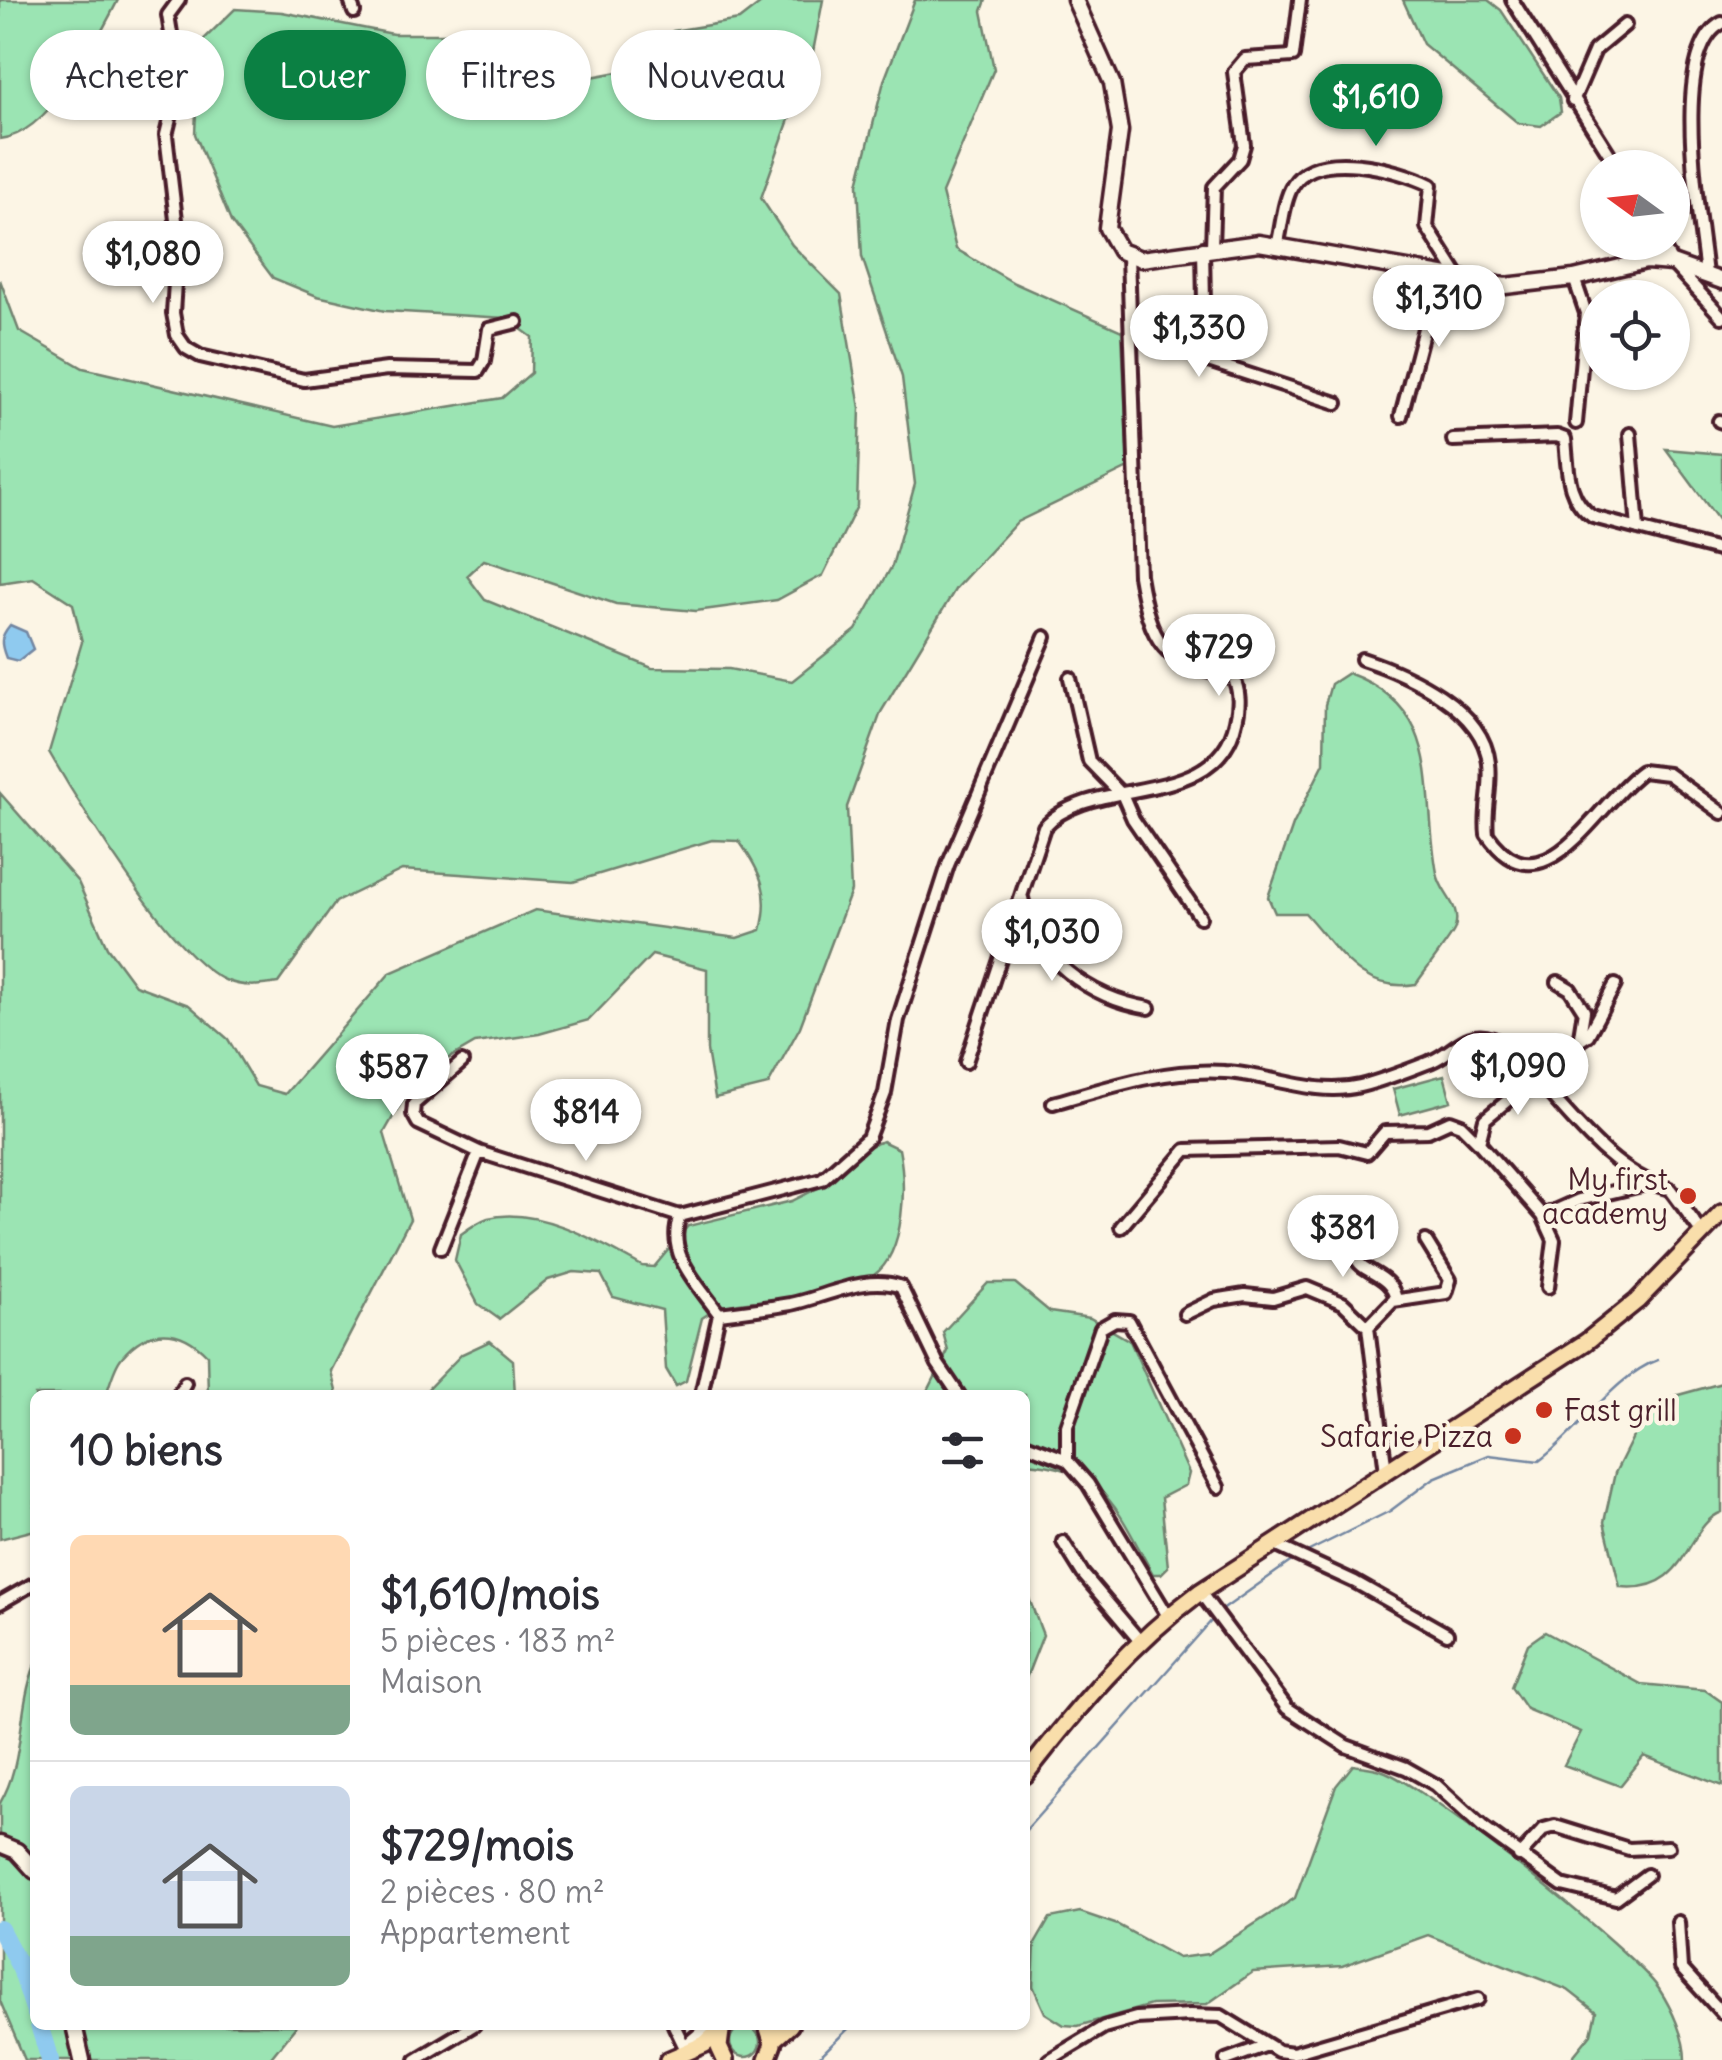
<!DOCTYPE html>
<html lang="fr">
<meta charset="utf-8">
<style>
:root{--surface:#fff;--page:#f2f2f3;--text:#2b2b33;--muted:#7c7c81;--line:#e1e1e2;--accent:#0b8043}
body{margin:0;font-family:Delius,sans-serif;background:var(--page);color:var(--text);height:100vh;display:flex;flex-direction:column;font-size:38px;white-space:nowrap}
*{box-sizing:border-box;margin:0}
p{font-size:32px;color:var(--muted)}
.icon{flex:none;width:55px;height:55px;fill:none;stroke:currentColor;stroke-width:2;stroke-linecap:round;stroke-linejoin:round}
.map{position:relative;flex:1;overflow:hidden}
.sheet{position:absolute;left:30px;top:1390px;width:1000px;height:640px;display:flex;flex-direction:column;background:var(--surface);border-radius:15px;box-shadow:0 2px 8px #0004}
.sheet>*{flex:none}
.top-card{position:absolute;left:30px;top:30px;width:1000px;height:90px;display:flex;gap:20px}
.needle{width:65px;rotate:285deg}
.tools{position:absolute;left:1580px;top:150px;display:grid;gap:20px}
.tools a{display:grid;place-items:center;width:110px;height:110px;border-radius:50%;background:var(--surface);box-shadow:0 2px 8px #0004;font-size:50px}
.price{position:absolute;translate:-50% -85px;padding:0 22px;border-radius:35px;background:#fff;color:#222;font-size:32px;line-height:65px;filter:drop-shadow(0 2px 5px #0008)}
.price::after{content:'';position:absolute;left:50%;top:60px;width:30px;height:22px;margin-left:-15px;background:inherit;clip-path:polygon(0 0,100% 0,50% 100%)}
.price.selected{background:var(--accent);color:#fff}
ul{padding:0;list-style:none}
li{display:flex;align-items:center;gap:30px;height:250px;padding:0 40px}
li+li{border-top:2px solid var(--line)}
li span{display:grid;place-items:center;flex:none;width:280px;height:200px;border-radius:15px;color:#555}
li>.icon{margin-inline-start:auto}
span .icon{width:120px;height:120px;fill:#fffc;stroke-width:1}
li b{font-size:42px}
h2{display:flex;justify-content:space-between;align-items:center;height:120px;padding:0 40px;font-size:42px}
.pill{padding:0 35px;border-radius:45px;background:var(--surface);box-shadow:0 2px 8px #0004;font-size:35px;line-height:90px}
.pill.selected{background:var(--accent);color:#fff}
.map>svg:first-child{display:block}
</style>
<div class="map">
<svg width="1722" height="2060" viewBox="0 0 1722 2060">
<rect width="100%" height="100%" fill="#fcf5e5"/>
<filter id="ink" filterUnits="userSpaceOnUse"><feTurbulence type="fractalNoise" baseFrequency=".01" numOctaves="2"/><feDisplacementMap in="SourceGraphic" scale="20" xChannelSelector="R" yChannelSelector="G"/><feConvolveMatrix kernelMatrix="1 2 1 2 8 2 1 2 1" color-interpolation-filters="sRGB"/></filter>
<g filter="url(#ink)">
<path fill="#9be4b3" stroke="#72826f" stroke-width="2.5" d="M 0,0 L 118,0 C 97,41 50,134 0,139 Z
M 765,0 L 823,0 L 813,52 L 761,198 L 792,245 L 841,294 L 860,408 L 857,506 L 823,575 L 777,600 L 696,611 L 616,604 L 484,560 L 467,576 L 485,600 L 652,668 L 729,669 L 792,681 L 856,630 L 892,566 L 915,484 L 902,377 L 862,257 L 858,184 L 884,81 L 915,0 L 986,0 L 982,11 L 994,69 L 942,193 L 956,249 L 1014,283 L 1122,331 L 1128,468 L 1017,522 L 956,588 L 881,712 L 847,807 L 851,891 L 800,1027 L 768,1085 L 715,1098 L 707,1050 L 707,969 L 652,955 L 589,1020 L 539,1034 L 475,1043 L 415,1078 L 384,1133 L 410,1219 L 331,1371 L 337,1395 L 208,1395 L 207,1355 C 180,1327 149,1325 122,1357 C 114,1366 110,1384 106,1395 L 35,1395 L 35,1530 L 0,1539 L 0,793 L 78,882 L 107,947 L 135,985 L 189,1005 L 228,1039 L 256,1086 L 285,1094 L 390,973 L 535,910 L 737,938 L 761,930 C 771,893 761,872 739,841 L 712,840 L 573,882 L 402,870 L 336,902 L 278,983 C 258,986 244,988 225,980 C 172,957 79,804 49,752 L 82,642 L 73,604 L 33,578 L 0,583 L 0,280 L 19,331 L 83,368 L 332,426 L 502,398 L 531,373 L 532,337 L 506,318 L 385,311 L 317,296 L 273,278 L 231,222 L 195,134 L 199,44 L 235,9 L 282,12 L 393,34 L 493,34 L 544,50 L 564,82 L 618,72 L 673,31 L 739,20 Z
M 1403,0 L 1488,0 L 1501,10 L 1559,98 L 1561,112 L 1541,126 L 1518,123 L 1423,44 Z
M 1666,449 L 1722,454 L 1722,525 Z
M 1348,673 C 1446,709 1421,788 1437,873 C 1440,894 1462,904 1455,928 C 1453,936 1423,973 1416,984 C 1360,993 1340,951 1305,913 L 1275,913 L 1268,897 L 1293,825 L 1324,763 L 1325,705 L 1331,684 Z
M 1444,1075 L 1451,1101 L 1400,1115 L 1393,1089 Z
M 882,1141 L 899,1149 C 906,1183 906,1252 874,1275 C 862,1284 808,1295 791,1298 C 758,1303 729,1298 702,1318 L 686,1381 L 676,1386 L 666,1369 L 662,1310 L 613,1297 L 601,1274 L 574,1272 L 548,1280 L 499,1319 L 478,1304 L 455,1260 L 461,1234 C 468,1229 479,1221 488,1218 C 537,1205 601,1243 642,1266 L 654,1267 L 688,1226 L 792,1201 L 832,1181 L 868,1147 Z
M 988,1283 L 1015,1283 L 1050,1312 L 1090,1318 L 1130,1341 L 1189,1473 L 1186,1485 L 1161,1498 L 1168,1567 L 1161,1574 L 1153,1574 C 1117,1511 1106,1467 1025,1463 L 1025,1395 L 926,1395 L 948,1351 L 943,1332 Z
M 490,1341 L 513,1360 L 515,1395 L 422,1395 L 462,1354 Z
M 1722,1383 L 1722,1512 C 1684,1526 1691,1594 1620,1587 L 1604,1522 L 1615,1473 L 1638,1427 L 1671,1397 Z
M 1025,1588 L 1043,1635 L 1025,1681 Z
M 1545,1632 L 1641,1684 L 1705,1690 L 1722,1702 L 1722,1786 L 1644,1756 L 1620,1786 L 1564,1765 L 1581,1732 L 1526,1709 L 1511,1687 L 1528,1644 Z
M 35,1665 L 35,2025 L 297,2025 L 269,2060 L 25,2060 L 0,2001 L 0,1803 C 25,1761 17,1711 35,1665 Z
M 1353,1765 C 1363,1767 1374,1767 1383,1771 C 1424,1785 1636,1953 1659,1989 C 1672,2009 1685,2037 1685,2060 L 1570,2060 L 1591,2034 L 1596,2012 L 1568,1990 L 1428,1935 L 1342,1966 L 1253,1972 L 1207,2004 L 1151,2005 L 1078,2026 L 1064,2025 L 1045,2013 L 1033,1986 L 1035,1944 L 1050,1918 L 1080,1912 L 1118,1925 L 1178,1958 L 1208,1954 L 1295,1898 L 1336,1786 Z
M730 2042a15 15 0 1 1 30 0a15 15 0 1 1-30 0Z"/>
<path fill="#8fcaef" stroke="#7386a1" stroke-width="2.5" d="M 10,625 L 26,632 L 33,649 L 18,661 L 6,658 C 0,643 0,637 10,625 Z"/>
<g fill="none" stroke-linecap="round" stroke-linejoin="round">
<path stroke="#7386a1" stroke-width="2.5" d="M 1305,1553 L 1390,1511 L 1434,1478 L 1489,1455 L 1539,1461 C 1579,1432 1615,1375 1658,1360
M 1218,1613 L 1293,1560
M 1025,1831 L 1213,1619
M 816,2060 L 852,2025"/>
<path stroke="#8fcaef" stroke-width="18" d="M 0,1929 L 21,1969 L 35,2012
M 39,2025 L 50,2060"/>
<defs>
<path id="street" d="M 179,0 L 168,15 L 179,82 L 166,135 L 178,237 L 173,313 L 177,335 L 186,348 L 200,356 L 304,380 L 387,369 L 478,371 L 484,361 L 489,329 L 517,322
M 350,0 L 354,12
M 1512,0 L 1618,168
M 1573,101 L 1595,50 L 1625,25
M 1661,242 L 1672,263 L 1722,317
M 1277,246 C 1282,228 1283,201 1293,185 C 1316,147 1398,169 1431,185 L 1427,227 L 1460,279
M 1212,247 L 1214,187 L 1240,159 L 1244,145 L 1234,72 L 1245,59 L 1293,56 L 1300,0
M 1203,248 L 1205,360 L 1337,403
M 1706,275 C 1701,222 1668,51 1722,23
M 1574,278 L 1586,313 L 1576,423
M 1401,416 L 1438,275
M 1719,421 L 1722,422
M 1630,434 L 1638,529
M 1453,440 L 1557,436 L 1565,439 C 1568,469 1566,499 1593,517 L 1722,551
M 1362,659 C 1408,674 1483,708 1489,763 C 1492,787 1484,810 1487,834 C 1543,916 1596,803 1642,771 L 1668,774 L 1722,813
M 1070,678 L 1089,761 L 1123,796 L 1133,819 L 1200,917
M 1022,898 C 1034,959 1090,998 1149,1008
M 1579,1041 L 1588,1035 L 1615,985
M 462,1062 L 414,1104 L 413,1114 L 418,1123 L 479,1152 L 680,1216
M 966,1062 L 1044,827 C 1091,773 1217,811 1236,721 C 1240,705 1240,692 1233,676 C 1163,667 1150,641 1139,575 L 1128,256
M 1053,1103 C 1110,1087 1165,1068 1225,1072 C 1270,1074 1314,1097 1360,1086 C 1384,1080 1409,1070 1432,1061 C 1454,1052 1466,1029 1493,1039 C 1512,1046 1524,1065 1537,1079 C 1573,1119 1617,1177 1670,1189 L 1703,1234
M 1368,1215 L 1375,1217 L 1375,1224 C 1325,1278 1390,1261 1396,1300
M 1543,1216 L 1579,1200 L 1646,1184
M 1121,1227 L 1186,1150 L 1339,1146 L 1367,1153 L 1385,1132 L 1428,1131 L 1450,1121 L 1461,1125 L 1479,1143
M 441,1248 L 479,1152
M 1548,1287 L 1554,1240 L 1543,1216 L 1479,1143 L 1485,1119 L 1579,1042 L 1584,1011 L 1570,989 L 1558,982
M 719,1314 C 743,1311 767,1308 791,1304 C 825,1297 866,1274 901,1287 L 938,1364 L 959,1395
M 1185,1314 L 1214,1300 L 1245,1295 L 1273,1298 L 1307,1288 L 1343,1303 L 1368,1327
M 178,1395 L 185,1383
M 701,1395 L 719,1314 C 698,1284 665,1254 680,1216 L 822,1179 L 868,1138 L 885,1093 L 898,1020 L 948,865 L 1045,637
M 1025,1444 L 1067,1460
M 1386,1472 L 1368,1327 L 1393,1301 L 1446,1293 L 1450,1280 L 1426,1241
M 1063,1542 L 1083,1574 L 1139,1640
M 1275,1545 L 1355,1582 L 1447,1634
M 1200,1592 L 1287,1708 L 1346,1746 L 1406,1768 L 1436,1785 L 1482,1827 L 1562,1885 L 1616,1898 L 1647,1875
M 0,1603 L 35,1583
M 1168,1616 L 1088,1484 L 1067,1460 L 1067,1426 L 1101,1328 L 1115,1320 L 1129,1321 L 1218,1487
M 1519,1856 L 1544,1829 L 1555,1826 L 1629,1849 L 1668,1847
M 1678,1922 L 1681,1968 L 1722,2013
M 674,2025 L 687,2052
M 687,2044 L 709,2025
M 416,2060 L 474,2025
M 1049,2060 L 1104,2027 L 1136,2018 L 1190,2015 L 1221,2016 L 1278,2051 L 1293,2053 L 1478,1999
M 1226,2060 L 1267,2045"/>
<path id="secondary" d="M 1075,0 L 1112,83 L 1120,131 L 1107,228 L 1120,251 L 1141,259 L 1259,243 L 1505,286 L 1574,278 L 1646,261 L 1672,263 L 1722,281
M 0,1844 L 17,1851 L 35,1871
M 74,2025 L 82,2060"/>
<path id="primary" d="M 1025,1775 C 1078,1707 1130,1644 1200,1592 L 1586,1342 L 1637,1301 L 1722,1213
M 721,2031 L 719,2047 L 725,2060
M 773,2040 L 790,2025
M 668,2060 L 705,2044 L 725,2025
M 767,2060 L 773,2044 L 767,2025"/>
</defs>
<use href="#street" stroke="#4a1f2b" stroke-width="18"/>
<use href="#secondary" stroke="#4a1f2b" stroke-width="21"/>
<use href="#primary" stroke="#4a1f2b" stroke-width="22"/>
<use href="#street" stroke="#fcf5e5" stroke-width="10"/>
<use href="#secondary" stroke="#fcf5e5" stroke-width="14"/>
<use href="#primary" stroke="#f9deab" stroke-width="15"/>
</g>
</g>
<g fill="#c8321e" stroke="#fcf5e5" stroke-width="4">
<circle cx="1688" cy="1196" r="10"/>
<circle cx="1544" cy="1410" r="10"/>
<circle cx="1513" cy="1436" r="10"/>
</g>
<g text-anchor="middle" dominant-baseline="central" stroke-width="9" stroke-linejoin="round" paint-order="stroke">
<g font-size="30" fill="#4a1f2b" stroke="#fcf5e5" text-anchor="end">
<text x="1668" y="1179">My first<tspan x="1668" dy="34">academy</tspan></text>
<text x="1564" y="1410" text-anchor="start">Fast grill</text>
<text x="1493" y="1436">Safarie Pizza</text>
</g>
</g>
</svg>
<div class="tools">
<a><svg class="needle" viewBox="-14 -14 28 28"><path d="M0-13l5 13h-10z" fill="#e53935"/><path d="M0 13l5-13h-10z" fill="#7c7c81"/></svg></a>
<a><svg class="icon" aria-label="locate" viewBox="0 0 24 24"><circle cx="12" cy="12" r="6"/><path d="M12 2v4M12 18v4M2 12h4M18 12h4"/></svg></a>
</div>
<b class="price selected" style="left:1376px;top:149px">$1,610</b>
<b class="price" style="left:153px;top:306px">$1,080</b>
<b class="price" style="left:1439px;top:350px">$1,310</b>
<b class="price" style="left:1199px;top:380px">$1,330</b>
<b class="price" style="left:1219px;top:699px">$729</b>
<b class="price" style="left:1052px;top:984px">$1,030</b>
<b class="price" style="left:1518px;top:1118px">$1,090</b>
<b class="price" style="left:393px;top:1119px">$587</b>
<b class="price" style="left:586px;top:1164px">$814</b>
<b class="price" style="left:1343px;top:1280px">$381</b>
<div class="top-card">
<a class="pill">Acheter</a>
<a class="pill selected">Louer</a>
<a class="pill">Filtres</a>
<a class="pill">Nouveau</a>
</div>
<section class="sheet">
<h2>10 biens<svg class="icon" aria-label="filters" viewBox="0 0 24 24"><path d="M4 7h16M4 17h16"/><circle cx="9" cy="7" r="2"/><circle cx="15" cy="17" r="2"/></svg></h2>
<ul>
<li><span style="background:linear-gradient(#ffd9b3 75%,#7fa58c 0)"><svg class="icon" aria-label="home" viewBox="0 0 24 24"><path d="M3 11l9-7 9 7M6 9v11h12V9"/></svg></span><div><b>$1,610/mois</b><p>5 pièces · 183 m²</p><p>Maison</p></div></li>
<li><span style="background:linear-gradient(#c9d6e8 75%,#7fa58c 0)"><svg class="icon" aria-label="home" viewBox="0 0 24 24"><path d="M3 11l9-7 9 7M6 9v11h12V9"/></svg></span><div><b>$729/mois</b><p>2 pièces · 80 m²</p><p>Appartement</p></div></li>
</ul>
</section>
</div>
